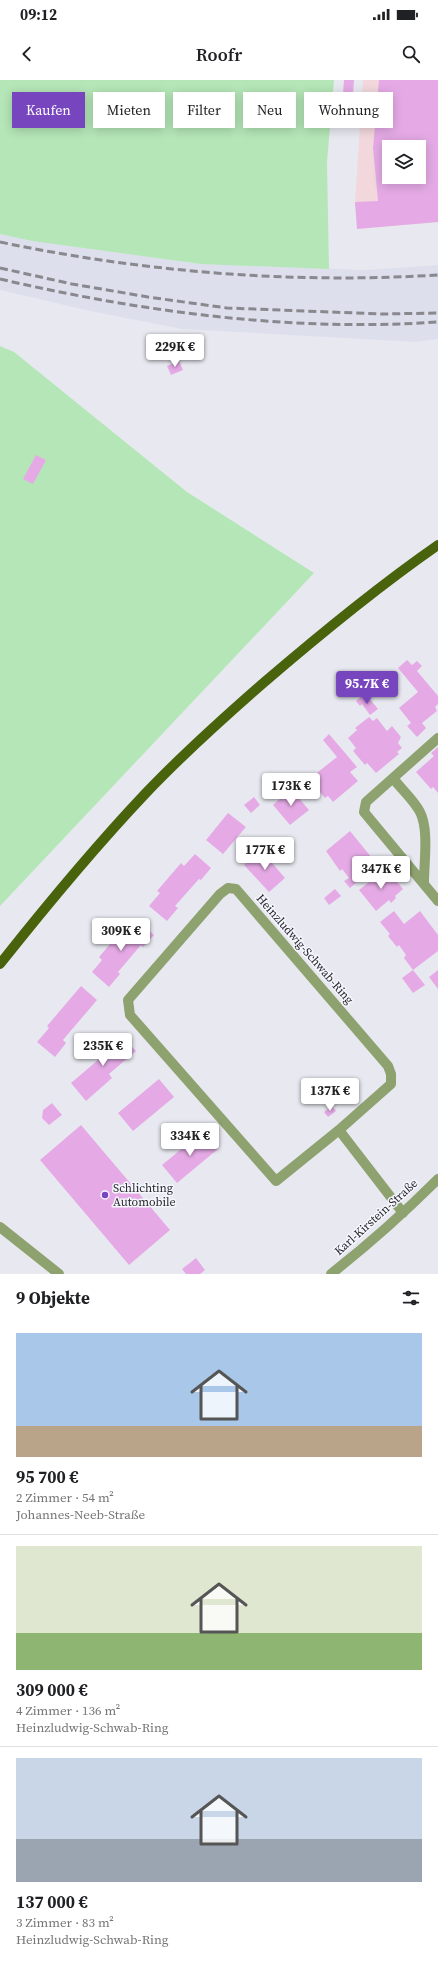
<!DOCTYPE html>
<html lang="de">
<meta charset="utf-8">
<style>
:root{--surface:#fff;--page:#f2f2f2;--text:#202124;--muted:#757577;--line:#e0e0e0;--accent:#7746be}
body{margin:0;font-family:"Source Serif 4",serif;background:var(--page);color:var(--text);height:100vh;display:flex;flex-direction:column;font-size:15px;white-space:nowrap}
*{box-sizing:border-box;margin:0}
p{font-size:13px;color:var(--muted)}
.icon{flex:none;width:22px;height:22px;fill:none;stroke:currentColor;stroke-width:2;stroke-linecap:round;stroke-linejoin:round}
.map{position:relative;height:1194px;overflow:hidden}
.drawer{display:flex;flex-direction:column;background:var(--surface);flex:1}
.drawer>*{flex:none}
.top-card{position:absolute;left:12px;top:12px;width:414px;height:36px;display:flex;gap:8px}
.buttons{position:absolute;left:382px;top:60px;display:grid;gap:8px}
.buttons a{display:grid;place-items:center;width:44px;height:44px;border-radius:0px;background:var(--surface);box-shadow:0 2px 10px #0003;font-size:20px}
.price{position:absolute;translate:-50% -34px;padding:0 9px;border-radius:4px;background:#fff;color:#222;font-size:13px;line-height:26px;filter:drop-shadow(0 1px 2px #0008)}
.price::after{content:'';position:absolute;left:50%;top:24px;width:12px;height:9px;margin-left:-6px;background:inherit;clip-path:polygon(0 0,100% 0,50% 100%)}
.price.active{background:var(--accent);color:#fff}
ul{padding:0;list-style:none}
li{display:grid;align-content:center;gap:8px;height:212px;padding:0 16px}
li+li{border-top:1px solid var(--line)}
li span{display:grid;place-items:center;height:124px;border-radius:0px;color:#555}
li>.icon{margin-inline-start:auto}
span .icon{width:72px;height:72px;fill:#fffc;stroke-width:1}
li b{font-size:17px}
h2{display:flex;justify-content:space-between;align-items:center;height:48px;padding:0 16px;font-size:17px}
.chip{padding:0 14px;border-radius:0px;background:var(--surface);box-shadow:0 2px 10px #0003;font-size:14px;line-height:36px}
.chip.active{background:var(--accent);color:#fff}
.status{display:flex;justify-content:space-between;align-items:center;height:28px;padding:0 20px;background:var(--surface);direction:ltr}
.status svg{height:11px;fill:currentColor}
header{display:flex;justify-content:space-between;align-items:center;height:52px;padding:0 16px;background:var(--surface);font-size:18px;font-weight:600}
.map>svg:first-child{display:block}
</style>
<div class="status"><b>09:12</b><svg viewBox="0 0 49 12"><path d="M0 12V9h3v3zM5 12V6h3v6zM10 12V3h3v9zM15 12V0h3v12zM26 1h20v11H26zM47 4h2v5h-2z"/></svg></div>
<header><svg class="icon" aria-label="back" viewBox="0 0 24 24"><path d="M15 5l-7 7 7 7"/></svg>Roofr<svg class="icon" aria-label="search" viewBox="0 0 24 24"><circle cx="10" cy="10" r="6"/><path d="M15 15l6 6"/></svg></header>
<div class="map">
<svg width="438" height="1194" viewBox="0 0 438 1194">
<rect width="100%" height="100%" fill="#e8e9f0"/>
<path fill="#dddfed" d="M 0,154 L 32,161 L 201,184 L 366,190 L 438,185 L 438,259 L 416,262 L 182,249 L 90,231 L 0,210 Z"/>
<path fill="#f2d8dc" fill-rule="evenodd" d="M 363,0 L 438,0 L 438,142 L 357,149 L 355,122 ZM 389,67 L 419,67 L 419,97 L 389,97 Z"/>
<path fill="#b4e6b7" d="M 0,0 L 334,0 L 327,82 L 329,189 L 201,184 L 32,161 L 0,154 Z
M 0,266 L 14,272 L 187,412 L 314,493 L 0,826 Z"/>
<path fill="#e5aae6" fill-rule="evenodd" d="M 344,0 L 354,0 L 353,14 L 343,14 Z
M 379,0 L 438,0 L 438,142 L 357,149 L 355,122 L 378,121 L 373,68 ZM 389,67 L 419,67 L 419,97 L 389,97 Z
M 179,281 L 183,290 L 171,295 L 167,286 Z
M 36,375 L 46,380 L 33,404 L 23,399 Z
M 407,580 L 412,585 L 417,581 L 422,586 L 417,591 L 438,616 L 438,624 L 435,627 L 437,631 L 422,643 L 426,648 L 417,657 L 407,646 L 411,643 L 399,628 L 418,612 L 398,588 Z
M 363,615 L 367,619 L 369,618 L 378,629 L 370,635 L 362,624 L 360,626 L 356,621 Z
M 369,637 L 373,641 L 377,638 L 387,651 L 392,646 L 401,657 L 398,663 L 402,668 L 397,672 L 399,674 L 376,693 L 367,683 L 365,685 L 353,671 L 356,668 L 348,658 L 357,650 L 355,648 Z
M 329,654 L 357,687 L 350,692 L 358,701 L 333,722 L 328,716 L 325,718 L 309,699 L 337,677 L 323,660 Z
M 438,667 L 438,713 L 433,707 L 431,709 L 416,692 L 434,676 L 431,673 Z
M 291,709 L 309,730 L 290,745 L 273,725 Z
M 254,717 L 260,725 L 251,733 L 244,725 Z
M 228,733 L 246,747 L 223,774 L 206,760 Z
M 350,751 L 372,778 L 357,790 L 363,797 L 350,808 L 344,801 L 349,798 L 342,789 L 340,791 L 326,771 Z
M 261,770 L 285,798 L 269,812 L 244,785 Z
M 195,774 L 211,788 L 201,800 L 199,799 L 175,826 L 178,828 L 167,841 L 149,826 L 160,813 L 157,811 L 181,783 L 184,786 Z
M 386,789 L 388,792 L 391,790 L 395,795 L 393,797 L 403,809 L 395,816 L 396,818 L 391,823 L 389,820 L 376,831 L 359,810 Z
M 335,809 L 341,816 L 329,825 L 324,818 Z
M 394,831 L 404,844 L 420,831 L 438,855 L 438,871 L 413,890 L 404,878 L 406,875 L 399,865 L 397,867 L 388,856 L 390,854 L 380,842 Z
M 137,840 L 154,855 L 143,867 L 141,865 L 118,892 L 120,894 L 109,907 L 92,892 L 102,880 L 99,877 L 123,849 L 127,853 Z
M 413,890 L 425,905 L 413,913 L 402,898 Z
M 438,890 L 438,909 L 429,897 Z
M 81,906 L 97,920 L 63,960 L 66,963 L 55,977 L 37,962 L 49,948 L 47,946 Z
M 120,954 L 136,971 L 109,994 L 112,998 L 86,1021 L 71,1003 L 98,980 L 95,976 Z
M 159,999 L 174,1017 L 133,1051 L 118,1033 Z
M 52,1023 L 62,1035 L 49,1045 L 42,1038 L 43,1030 Z
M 332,1026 L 336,1031 L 328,1037 L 324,1032 Z
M 81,1045 L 170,1150 L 129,1185 L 40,1080 Z
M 203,1051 L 218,1069 L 177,1103 L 162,1085 Z
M 196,1178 L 205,1190 L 200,1194 L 186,1194 L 182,1189 Z"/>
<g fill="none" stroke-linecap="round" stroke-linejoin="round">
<path stroke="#8ea270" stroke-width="10" d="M 393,698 L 438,658
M 424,802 C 424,783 429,749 420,732 C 414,720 401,709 393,698 L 366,722 L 364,732 L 438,821
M 339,1050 L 391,1004 L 391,994 L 388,986 L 236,809 L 228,808 L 220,814 L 128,920 L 130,935 L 276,1101 L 339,1050 L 403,1133
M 0,1147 L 59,1194
M 331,1194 C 369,1164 404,1133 438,1099"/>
<path stroke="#48630c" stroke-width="10" d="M 0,884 C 46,826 93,769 145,714 C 181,676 221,640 261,605 C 318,556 376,508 438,465"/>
<path stroke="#88888d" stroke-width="3" stroke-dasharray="8 4" stroke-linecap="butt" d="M 0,162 C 144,192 291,204 438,195
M 0,188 L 72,204 L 148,217 L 227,228 L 382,234 L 438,233
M 0,199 C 142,232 292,252 438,242"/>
</g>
<circle fill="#7746be" stroke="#f5f6fe" stroke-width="1.5" cx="105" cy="1115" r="4"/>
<g text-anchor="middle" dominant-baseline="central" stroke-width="3" stroke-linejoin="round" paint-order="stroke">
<g font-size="12" fill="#27272a" stroke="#f5f6fe">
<text transform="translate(305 869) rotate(49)">Heinzludwig-Schwab-Ring</text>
<text transform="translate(376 1137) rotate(-42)">Karl-Kirstein-Straße</text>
</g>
<g font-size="12" fill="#27272a" stroke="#f5f6fe" text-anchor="start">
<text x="113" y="1108">Schlichting<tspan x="113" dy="14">Automobile</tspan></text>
</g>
</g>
</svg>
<div class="buttons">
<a><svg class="icon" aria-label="layers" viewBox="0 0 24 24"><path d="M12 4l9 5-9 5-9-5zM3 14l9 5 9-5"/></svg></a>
</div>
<b class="price" style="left:175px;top:288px">229K €</b>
<b class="price active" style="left:367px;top:625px">95.7K €</b>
<b class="price" style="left:291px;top:727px">173K €</b>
<b class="price" style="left:265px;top:791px">177K €</b>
<b class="price" style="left:381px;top:810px">347K €</b>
<b class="price" style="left:121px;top:872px">309K €</b>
<b class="price" style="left:103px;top:987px">235K €</b>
<b class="price" style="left:330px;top:1032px">137K €</b>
<b class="price" style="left:190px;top:1077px">334K €</b>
<div class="top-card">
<a class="chip active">Kaufen</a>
<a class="chip">Mieten</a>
<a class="chip">Filter</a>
<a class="chip">Neu</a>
<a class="chip">Wohnung</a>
</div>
</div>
<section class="drawer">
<h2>9 Objekte<svg class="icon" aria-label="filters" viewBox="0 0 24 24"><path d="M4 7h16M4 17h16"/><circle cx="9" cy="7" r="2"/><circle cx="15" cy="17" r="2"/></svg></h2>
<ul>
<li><span style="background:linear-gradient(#a9c7e8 75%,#b9a48a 0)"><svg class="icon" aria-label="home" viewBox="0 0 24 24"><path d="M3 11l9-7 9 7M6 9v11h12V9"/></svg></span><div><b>95 700 €</b><p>2 Zimmer · 54 m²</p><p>Johannes-Neeb-Straße</p></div></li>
<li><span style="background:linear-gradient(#dfe7d0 70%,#8fb573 0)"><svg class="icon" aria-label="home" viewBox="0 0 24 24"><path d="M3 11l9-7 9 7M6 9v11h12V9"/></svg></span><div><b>309 000 €</b><p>4 Zimmer · 136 m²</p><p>Heinzludwig-Schwab-Ring</p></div></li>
<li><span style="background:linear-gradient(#c9d6e8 65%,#9aa5b1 0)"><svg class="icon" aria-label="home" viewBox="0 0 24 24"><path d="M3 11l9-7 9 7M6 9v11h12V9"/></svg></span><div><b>137 000 €</b><p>3 Zimmer · 83 m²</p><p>Heinzludwig-Schwab-Ring</p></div></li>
</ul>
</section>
